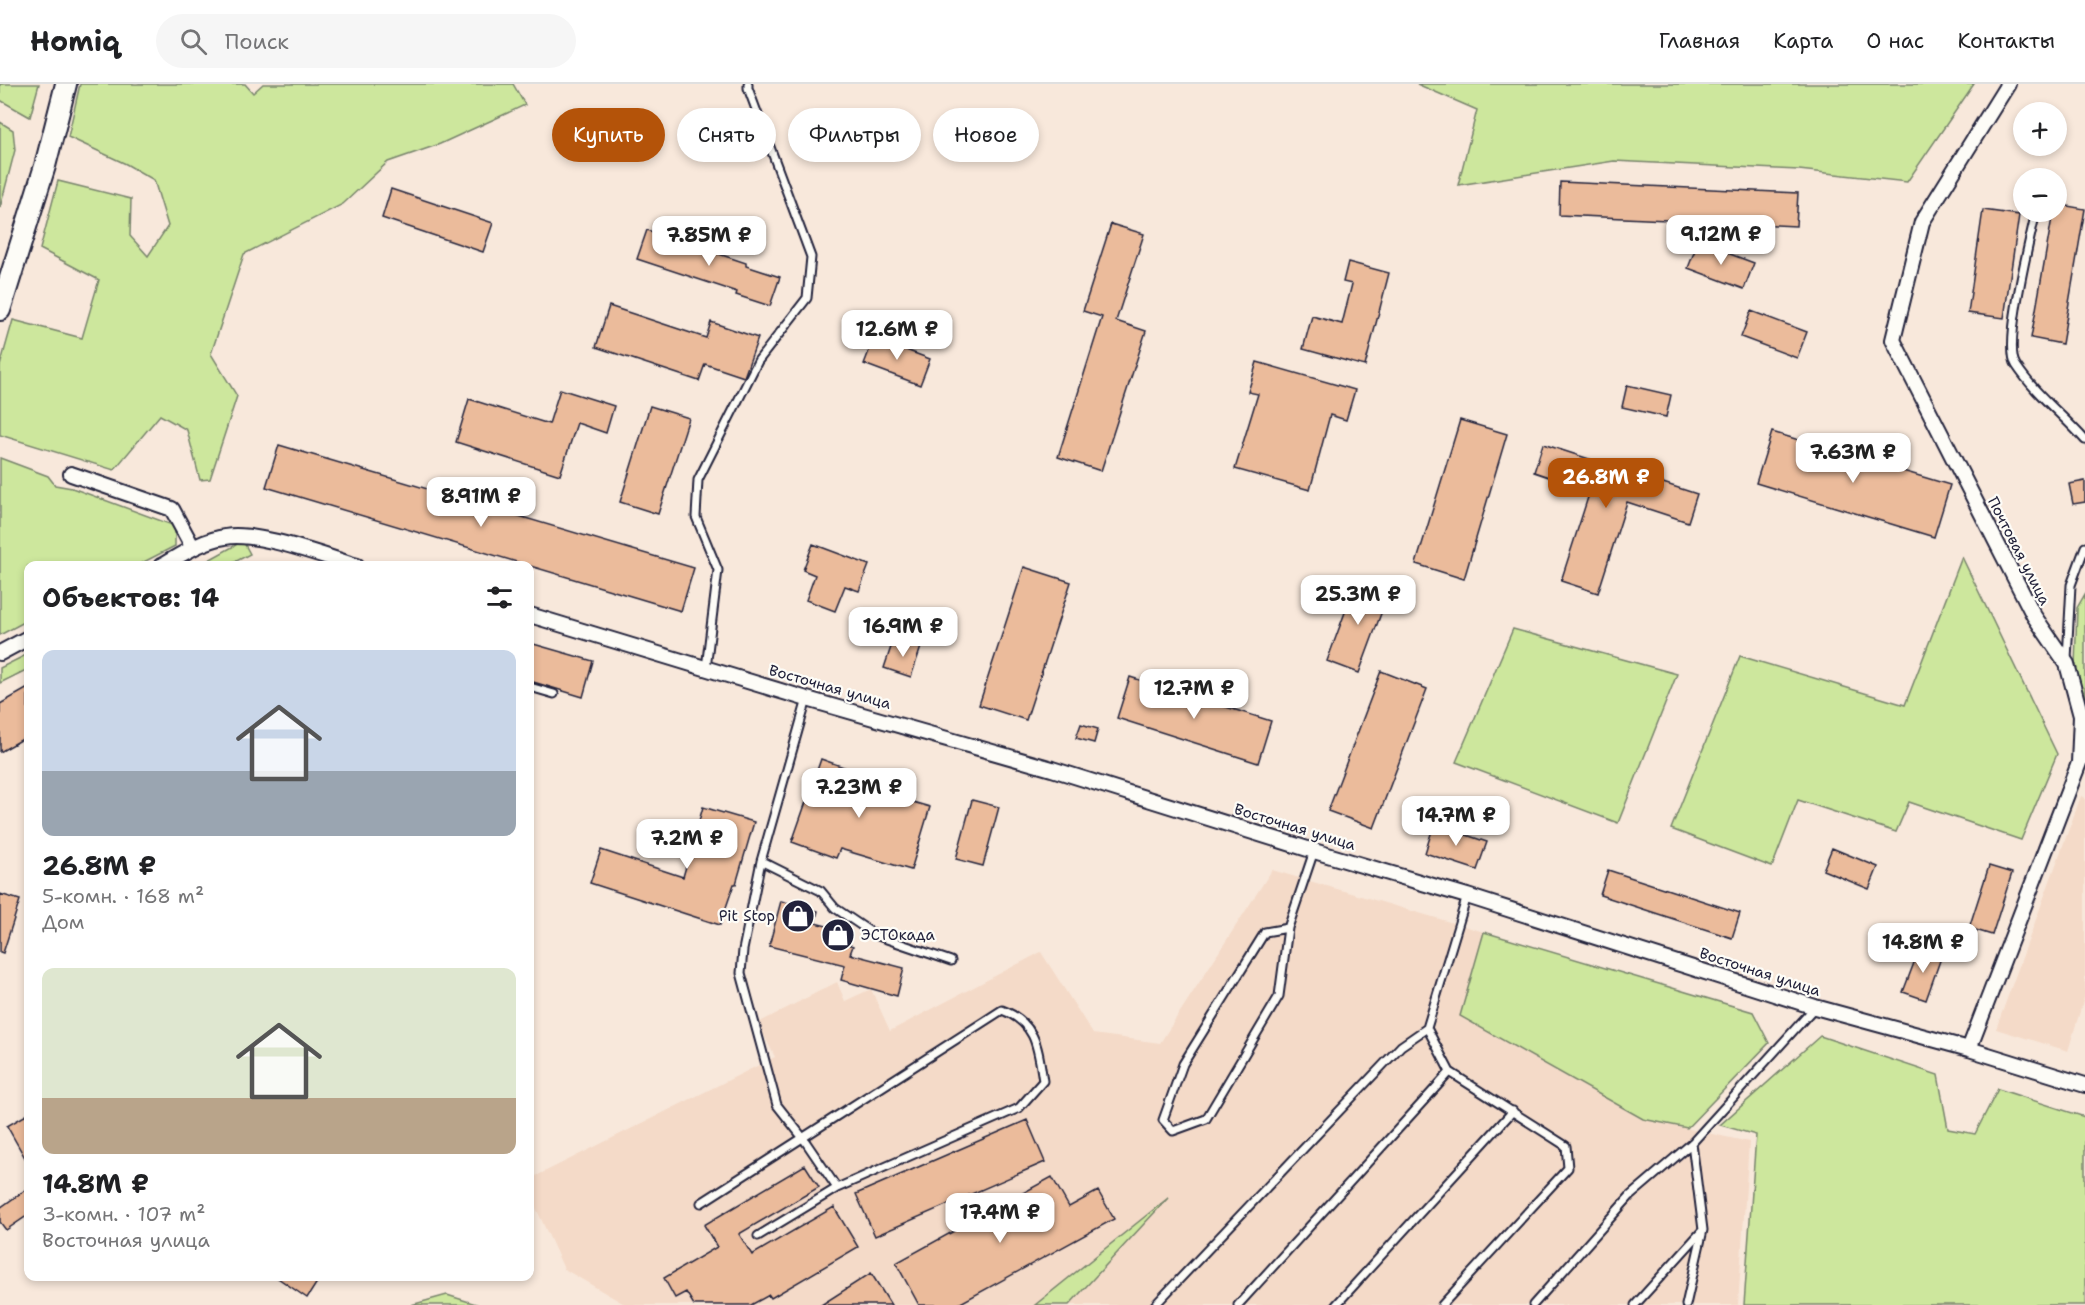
<!DOCTYPE html>
<html lang="ru">
<meta charset="utf-8">
<style>
:root{--surface:#fff;--page:#f6f6f6;--text:#202124;--muted:#757577;--line:#e0e0e0;--accent:#b45309}
body{margin:0;font-family:"Shantell Sans",sans-serif;background:var(--page);color:var(--text);height:100vh;display:flex;flex-direction:column;font-size:22px;white-space:nowrap}
*{box-sizing:border-box;margin:0}
p{font-size:20px;color:var(--muted)}
.icon{flex:none;width:33px;height:33px;fill:none;stroke:currentColor;stroke-width:2;stroke-linecap:round;stroke-linejoin:round}
.map{position:relative;flex:1;overflow:hidden}
.panel{position:absolute;left:24px;top:477px;width:510px;height:720px;display:flex;flex-direction:column;background:var(--surface);border-radius:12px;box-shadow:0 3px 9px #0003}
.panel>*{flex:none}
.guide{position:absolute;left:552px;top:24px;width:570px;height:54px;display:flex;gap:12px}
.fabs{position:absolute;left:2013px;top:18px;display:grid;gap:12px}
.fabs a{display:grid;place-items:center;width:54px;height:54px;border-radius:50%;background:var(--surface);box-shadow:0 3px 9px #0003;font-size:30px}
.price{position:absolute;translate:-50% -51px;padding:0 14px;border-radius:12px;background:#fff;color:#222;font-size:20px;line-height:39px;filter:drop-shadow(0 2px 3px #0008)}
.price::after{content:'';position:absolute;left:50%;top:36px;width:18px;height:14px;margin-left:-9px;background:inherit;clip-path:polygon(0 0,100% 0,50% 100%)}
.price.selected{background:var(--accent);color:#fff}
ul{padding:0;list-style:none}
li{display:grid;align-content:center;gap:12px;height:318px;padding:0 18px}
li span{display:grid;place-items:center;height:186px;border-radius:12px;color:#555}
li>.icon{margin-inline-start:auto}
span .icon{width:108px;height:108px;fill:#fffc;stroke-width:1}
li b{font-size:26px}
h2{display:flex;justify-content:space-between;align-items:center;height:72px;padding:0 18px;font-size:26px}
.pill{padding:0 21px;border-radius:27px;background:var(--surface);box-shadow:0 3px 9px #0003;font-size:21px;line-height:54px}
.pill.selected{background:var(--accent);color:#fff}
header{display:flex;align-items:center;gap:36px;box-sizing:border-box;height:84px;padding:0 30px;background:var(--surface);border-bottom:2px solid var(--line)}
header strong{font-size:28px}
nav{display:flex;gap:33px;margin-inline-start:auto;font-size:21px}
.search{width:420px;height:54px;background:var(--page);display:flex;align-items:center;gap:15px;box-sizing:border-box;padding:0 21px;border-radius:33px;color:var(--muted);font-size:22px}
.map>svg:first-child{display:block}
</style>
<header>
<strong>Homiq</strong>
<div class="search"><svg class="icon" aria-label="search" viewBox="0 0 24 24"><circle cx="10" cy="10" r="6"/><path d="M15 15l6 6"/></svg>Поиск</div>
<nav><a>Главная</a><a>Карта</a><a>О нас</a><a>Контакты</a></nav>
</header>
<div class="map">
<svg width="2085" height="1221" viewBox="0 0 2085 1221">
<rect width="100%" height="100%" fill="#f8e8db"/>
<filter id="ink" filterUnits="userSpaceOnUse"><feTurbulence type="fractalNoise" baseFrequency=".0167" numOctaves="2"/><feDisplacementMap in="SourceGraphic" scale="12" xChannelSelector="R" yChannelSelector="G"/><feConvolveMatrix kernelMatrix="1 2 1 2 8 2 1 2 1" color-interpolation-filters="sRGB"/></filter>
<g filter="url(#ink)">
<path fill="#f4dac8" d="M 2081,712 L 2085,714 L 2085,911 L 2068,967 L 1996,945 Z
M 1272,786 L 1484,848 L 1460,932 L 1643,1035 L 1749,1058 L 1738,1221 L 626,1221 L 564,1185 L 530,1111 L 530,1095 L 775,973 L 758,939 L 837,898 L 845,917 L 871,905 L 890,947 L 1041,868 L 1093,950 L 1160,959 Z"/>
<path fill="#cde79d" stroke="#78846c" stroke-width="1.5" d="M 0,0 L 39,0 L 30,33 L 0,16 Z
M 80,0 L 245,0 L 253,9 L 263,0 L 513,0 L 525,21 L 440,60 L 388,78 L 343,120 L 244,170 L 211,270 L 237,312 L 210,395 L 200,396 L 187,346 L 160,331 L 114,386 L 0,351 L 0,282 L 13,236 L 82,254 L 99,196 L 40,165 L 58,97 L 131,115 L 130,152 L 148,172 L 168,142 L 154,96 L 126,80 L 68,53 Z
M 1417,0 L 1974,0 L 1907,98 L 1799,86 L 1614,77 L 1458,101 L 1477,26 Z
M 0,38 L 13,46 L 15,66 L 0,124 Z
M 0,374 L 48,392 L 55,401 L 72,404 L 175,442 L 175,462 L 138,481 L 28,482 L 28,536 L 0,551 Z
M 243,457 L 250,470 L 229,481 L 198,482 Z
M 1962,473 L 2057,670 L 2021,756 L 1909,718 L 1896,748 L 1798,716 L 1772,783 L 1671,745 L 1740,572 L 1905,621 Z
M 2085,510 L 2085,618 L 2075,582 L 2077,524 Z
M 1513,545 L 1677,590 L 1618,739 L 1456,678 Z
M 28,570 L 28,585 L 0,599 L 0,584 Z
M 1484,848 L 1753,928 L 1769,959 L 1687,1044 L 1643,1035 L 1460,932 Z
M 1820,952 L 1938,991 L 1948,1045 L 1975,1050 L 1998,1005 L 2085,1033 L 2085,1221 L 1744,1221 L 1756,1051 L 1720,1041 Z
M 1168,1114 L 1069,1221 L 1035,1221 Z
M 447,1211 L 479,1221 L 411,1221 Z"/>
<path fill="#ebbb9b" stroke="#22223b" stroke-width="1.5" d="M 1560,98 L 1798,109 L 1796,142 L 1559,131 Z
M 391,105 L 493,139 L 483,168 L 382,134 Z
M 2056,120 L 2085,125 L 2062,260 L 2031,254 L 2053,128 L 2056,128 Z
M 1983,126 L 2019,131 L 2004,234 L 1968,229 Z
M 1111,140 L 1144,150 L 1116,237 L 1146,247 L 1101,387 L 1058,373 L 1102,233 L 1083,227 Z
M 647,146 L 746,179 L 746,182 L 780,193 L 770,222 L 736,211 L 737,208 L 637,175 Z
M 1698,158 L 1754,179 L 1744,205 L 1688,184 Z
M 1348,178 L 1389,189 L 1365,282 L 1303,265 L 1312,232 L 1342,240 L 1352,200 L 1343,198 Z
M 609,222 L 706,254 L 711,238 L 758,254 L 744,293 L 705,280 L 699,297 L 596,263 Z
M 1751,227 L 1807,248 L 1797,274 L 1741,253 Z
M 874,254 L 930,275 L 920,301 L 864,280 Z
M 1257,278 L 1355,306 L 1346,336 L 1330,331 L 1310,406 L 1235,385 L 1258,310 L 1248,308 Z
M 1627,301 L 1671,311 L 1666,333 L 1622,323 Z
M 560,305 L 614,322 L 606,349 L 577,339 L 560,391 L 456,358 L 469,315 L 549,340 Z
M 650,322 L 689,334 L 658,430 L 620,418 Z
M 1460,336 L 1507,350 L 1464,495 L 1416,480 Z
M 1772,348 L 1950,401 L 1934,453 L 1756,399 Z
M 1543,360 L 1697,410 L 1688,438 L 1627,418 L 1598,509 L 1561,497 L 1590,407 L 1534,388 Z
M 279,361 L 694,484 L 681,527 L 266,403 Z
M 2085,397 L 2085,418 L 2073,420 L 2069,400 Z
M 813,460 L 869,481 L 859,507 L 845,502 L 835,527 L 806,516 L 815,491 L 803,486 Z
M 1024,483 L 1071,498 L 1026,636 L 979,621 Z
M 1357,496 L 1389,508 L 1359,589 L 1327,577 Z
M 894,554 L 921,563 L 911,593 L 884,584 Z
M 530,559 L 593,577 L 583,613 L 530,597 Z
M 1381,587 L 1427,605 L 1374,744 L 1328,727 Z
M 1130,593 L 1271,637 L 1258,679 L 1117,634 Z
M 28,604 L 28,652 L 0,668 L 0,620 Z
M 1081,640 L 1098,645 L 1094,659 L 1076,654 Z
M 821,675 L 866,691 L 861,703 L 930,723 L 911,786 L 840,765 L 836,774 L 792,758 Z
M 972,716 L 999,723 L 983,782 L 956,775 Z
M 703,723 L 754,738 L 736,800 L 734,800 L 720,841 L 590,799 L 601,766 L 683,793 Z
M 1434,740 L 1487,758 L 1477,786 L 1425,769 Z
M 1832,764 L 1878,783 L 1869,805 L 1823,786 Z
M 1989,782 L 2012,789 L 1992,851 L 1969,844 Z
M 1608,786 L 1740,829 L 1732,854 L 1600,811 Z
M 0,810 L 20,816 L 3,869 L 0,868 Z
M 781,817 L 818,827 L 815,839 L 850,848 L 847,860 L 853,862 L 850,870 L 904,884 L 897,912 L 841,896 L 845,881 L 769,862 Z
M 1920,863 L 1942,871 L 1926,916 L 1903,908 Z
M 28,1030 L 28,1079 L 7,1042 Z
M 1027,1036 L 1045,1078 L 875,1152 L 856,1110 Z
M 805,1081 L 819,1103 L 739,1150 L 752,1171 L 834,1123 L 858,1163 L 771,1214 L 769,1211 L 751,1221 L 694,1221 L 686,1208 L 675,1214 L 664,1194 L 717,1163 L 704,1141 Z
M 1052,1093 L 1069,1123 L 1098,1107 L 1114,1135 L 957,1221 L 919,1221 L 896,1179 Z
M 28,1104 L 28,1131 L 6,1146 L 0,1138 L 0,1124 Z
M 871,1189 L 891,1221 L 821,1221 Z
M 275,1192 L 321,1192 L 307,1214 Z"/>
<g fill="none" stroke-linecap="round" stroke-linejoin="round">
<defs>
<path id="lane" d="M 2035,132 C 2029,159 2003,262 2016,281 C 2035,310 2063,331 2085,356
M 2067,575 L 2071,501 L 2085,463
M 706,584 L 718,486 L 696,433 L 698,396 L 758,277 L 807,214 L 811,173 L 748,4 L 748,0
M 530,603 L 554,610
M 761,777 L 821,807 L 835,824 L 875,851 L 951,877
M 1288,844 L 1265,848 L 1183,980 L 1163,1036 L 1173,1047 L 1206,1035 L 1279,912 L 1288,844 L 1314,767
M 1427,944 L 1450,988 L 1566,1062 L 1568,1084 L 1442,1221
M 701,1119 L 1002,926 C 1037,939 1038,965 1043,997 L 1019,1024 L 837,1104 L 803,1054 L 777,1021 L 741,889 L 743,866 L 761,777 L 807,615
M 758,1152 L 837,1104
M 1155,1221 L 1401,962 L 1427,944 L 1467,812
M 1238,1221 L 1450,988
M 1336,1221 L 1513,1027
M 1533,1221 L 1630,1112 L 1692,1059 L 1815,923
M 1635,1221 L 1701,1148
M 1686,1221 L 1703,1146 L 1692,1059"/>
<path id="street" d="M 71,390 L 172,425 L 193,464
M 161,482 C 181,471 203,456 225,453 C 258,447 323,472 357,482
M 530,531 L 807,615 L 1052,685 L 1314,767 L 1467,812 L 1815,923 L 1969,965 L 2085,1001
M 0,569 L 28,554
M 1969,965 L 2079,679 L 2081,632 L 2067,580 L 2034,532 L 1893,256 L 1922,138 L 2008,0"/>
<path id="secondary" d="M 0,226 L 45,82 L 66,0"/>
</defs>
<use href="#lane" stroke="#22223b" stroke-width="11"/>
<use href="#street" stroke="#22223b" stroke-width="18"/>
<use href="#secondary" stroke="#22223b" stroke-width="24"/>
<use href="#lane" stroke="#fdfcf7" stroke-width="7"/>
<use href="#street" stroke="#fdfcf7" stroke-width="14"/>
<use href="#secondary" stroke="#fdfcf7" stroke-width="20"/>
</g>
</g>
<defs>
<symbol id="shop-disc" viewBox="-11 -11 22 22"><circle r="9.5" fill="#22223b" stroke="#fdfcf7"/><path d="M-5-2.5h2.3a2.7 3.5 0 0 1 5.4 0H5L5.5 6h-11ZM-1.5-2.5h3a1.5 2.3 0 0 0-3 0Z" fill="#fff"/></symbol>
</defs>
<g fill-rule="evenodd">
<use href="#shop-disc" x="779" y="813" width="38" height="38"/>
<use href="#shop-disc" x="819" y="832" width="38" height="38"/>
</g>
<g text-anchor="middle" dominant-baseline="central" stroke-width="4.5" stroke-linejoin="round" paint-order="stroke">
<g font-size="15" fill="#22223b" stroke="#fdfcf7">
<text transform="translate(2019 467) rotate(63)">Почтовая улица</text>
<text transform="translate(830 603) rotate(16)">Восточная улица</text>
<text transform="translate(1295 743) rotate(17)">Восточная улица</text>
<text transform="translate(1760 888) rotate(18)">Восточная улица</text>
</g>
<g font-size="15" fill="#22223b" stroke="#fdfcf7" text-anchor="end">
<text x="775" y="832">Pit Stop</text>
<text x="861" y="851" text-anchor="start">ЭСТОкада</text>
</g>
</g>
</svg>
<div class="fabs">
<a>+</a>
<a>−</a>
</div>
<b class="price" style="left:1721px;top:182px">9.12M ₽</b>
<b class="price" style="left:709px;top:183px">7.85M ₽</b>
<b class="price" style="left:897px;top:277px">12.6M ₽</b>
<b class="price" style="left:1853px;top:400px">7.63M ₽</b>
<b class="price selected" style="left:1606px;top:425px">26.8M ₽</b>
<b class="price" style="left:481px;top:444px">8.91M ₽</b>
<b class="price" style="left:1358px;top:542px">25.3M ₽</b>
<b class="price" style="left:903px;top:574px">16.9M ₽</b>
<b class="price" style="left:1194px;top:636px">12.7M ₽</b>
<b class="price" style="left:859px;top:735px">7.23M ₽</b>
<b class="price" style="left:1456px;top:763px">14.7M ₽</b>
<b class="price" style="left:687px;top:786px">7.2M ₽</b>
<b class="price" style="left:1923px;top:890px">14.8M ₽</b>
<b class="price" style="left:1000px;top:1160px">17.4M ₽</b>
<div class="guide">
<a class="pill selected">Купить</a>
<a class="pill">Снять</a>
<a class="pill">Фильтры</a>
<a class="pill">Новое</a>
</div>
<section class="panel">
<h2>Объектов: 14<svg class="icon" aria-label="filters" viewBox="0 0 24 24"><path d="M4 7h16M4 17h16"/><circle cx="9" cy="7" r="2"/><circle cx="15" cy="17" r="2"/></svg></h2>
<ul>
<li><span style="background:linear-gradient(#c9d6e8 65%,#9aa5b1 0)"><svg class="icon" aria-label="home" viewBox="0 0 24 24"><path d="M3 11l9-7 9 7M6 9v11h12V9"/></svg></span><div><b>26.8M ₽</b><p>5-комн. · 168 m²</p><p>Дом</p></div></li>
<li><span style="background:linear-gradient(#dfe7d0 70%,#b9a48a 0)"><svg class="icon" aria-label="home" viewBox="0 0 24 24"><path d="M3 11l9-7 9 7M6 9v11h12V9"/></svg></span><div><b>14.8M ₽</b><p>3-комн. · 107 m²</p><p>Восточная улица</p></div></li>
</ul>
</section>
</div>
